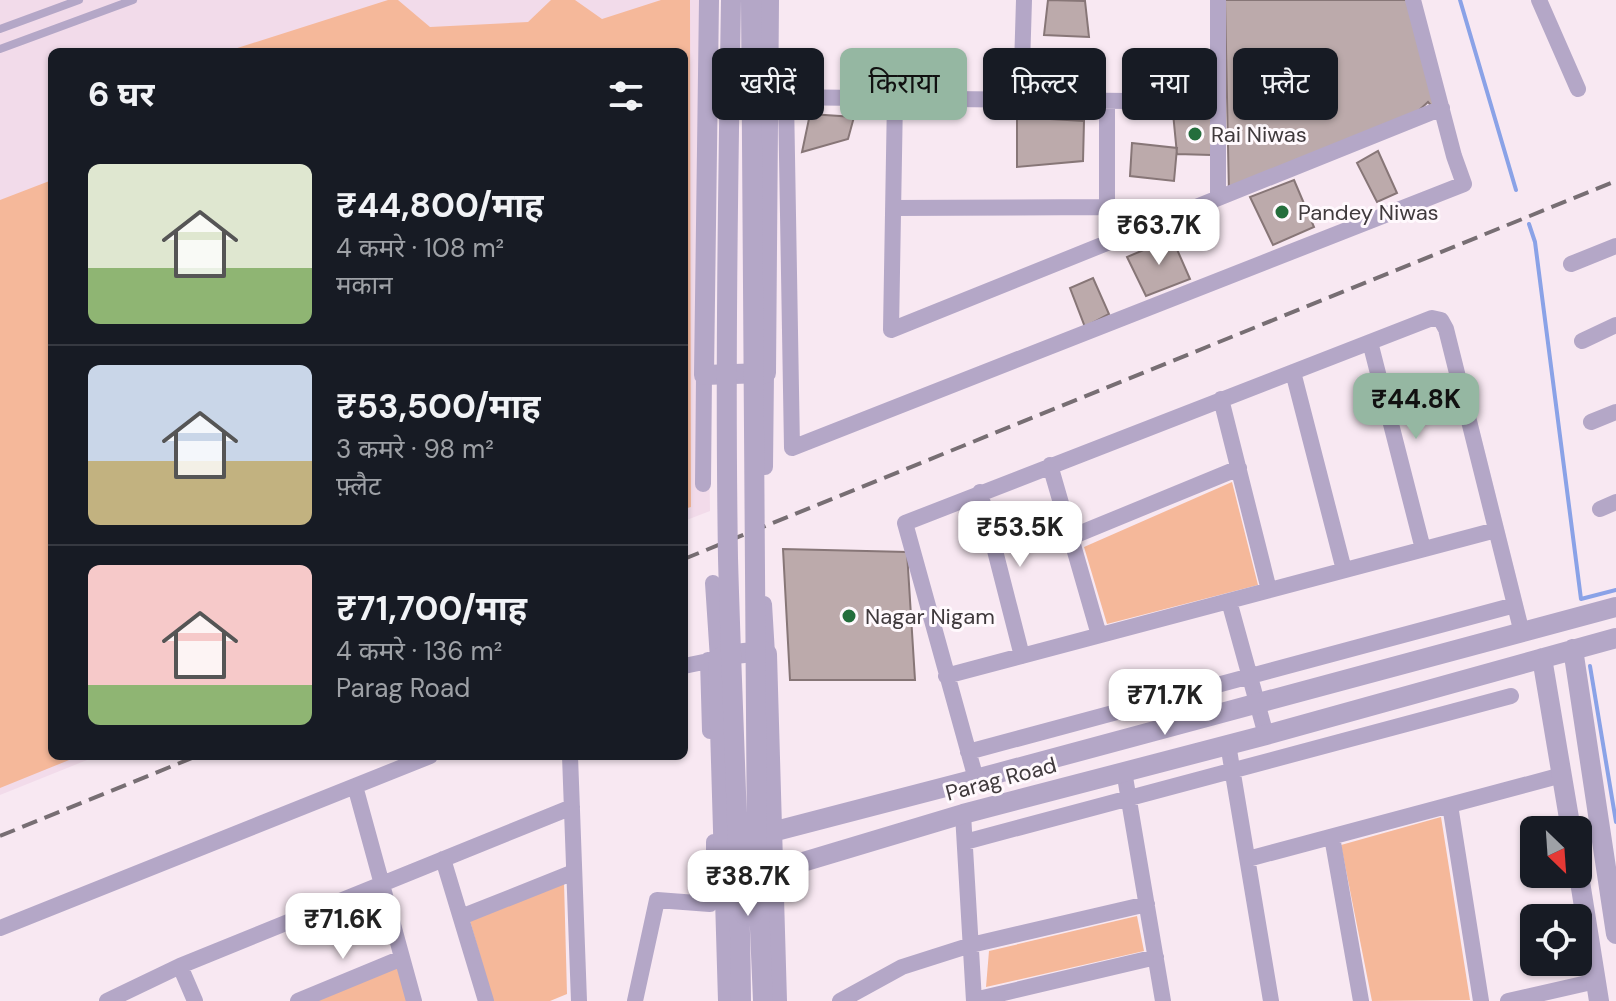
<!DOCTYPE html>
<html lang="hi">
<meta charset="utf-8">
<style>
:root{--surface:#171b24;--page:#242831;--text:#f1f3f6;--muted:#9ea1a6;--line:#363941;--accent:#95b7a2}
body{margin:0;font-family:"DM Sans","Noto Sans Devanagari",sans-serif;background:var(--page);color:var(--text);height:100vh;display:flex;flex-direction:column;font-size:30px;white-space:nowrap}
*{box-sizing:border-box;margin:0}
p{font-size:26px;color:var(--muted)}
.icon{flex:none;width:44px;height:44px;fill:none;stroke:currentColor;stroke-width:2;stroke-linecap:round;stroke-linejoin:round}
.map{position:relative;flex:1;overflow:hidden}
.details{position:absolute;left:48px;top:48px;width:640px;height:712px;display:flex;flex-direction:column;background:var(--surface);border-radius:12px;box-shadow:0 2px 6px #0004}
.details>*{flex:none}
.top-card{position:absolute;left:712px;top:48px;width:760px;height:72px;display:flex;gap:16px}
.needle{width:52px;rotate:155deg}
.tools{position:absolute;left:1520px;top:816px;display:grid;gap:16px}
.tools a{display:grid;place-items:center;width:72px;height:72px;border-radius:12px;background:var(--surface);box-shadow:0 2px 6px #0004;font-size:40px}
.price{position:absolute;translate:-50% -68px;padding:0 18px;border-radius:16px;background:#fff;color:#222;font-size:26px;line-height:52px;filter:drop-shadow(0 2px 4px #0008)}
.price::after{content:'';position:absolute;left:50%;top:48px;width:24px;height:18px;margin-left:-12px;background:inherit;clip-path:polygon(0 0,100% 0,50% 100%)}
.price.on{background:var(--accent);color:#111}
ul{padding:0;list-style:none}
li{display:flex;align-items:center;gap:24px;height:200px;padding:0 40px}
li+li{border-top:2px solid var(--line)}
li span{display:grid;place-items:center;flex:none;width:224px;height:160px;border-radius:12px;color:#555}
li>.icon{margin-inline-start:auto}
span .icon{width:96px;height:96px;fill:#fffc;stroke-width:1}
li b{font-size:34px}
h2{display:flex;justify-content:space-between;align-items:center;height:96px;padding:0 40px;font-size:34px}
.chip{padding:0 28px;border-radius:12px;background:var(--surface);box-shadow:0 2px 6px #0004;font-size:28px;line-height:72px}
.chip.on{background:var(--accent);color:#111}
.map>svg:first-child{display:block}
</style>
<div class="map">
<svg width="1616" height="1001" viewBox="0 0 1616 1001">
<rect width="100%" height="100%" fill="#f8e8f2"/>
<path fill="#f2dbea" d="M 0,0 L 703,0 L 710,511 L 684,521 L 684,52 L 52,52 L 52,756 L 97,756 L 0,795 Z"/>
<path fill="#f5b89a" d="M 388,0 L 398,0 L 430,27 L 528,22 L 551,0 L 575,0 L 602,19 L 661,0 L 690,0 L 691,507 L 684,509 L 684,52 L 225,52 Z
M 52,180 L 52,756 L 79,756 L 0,788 L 0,200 Z
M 1232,482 L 1258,585 L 1107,624 L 1084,547 Z
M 1441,817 L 1470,1000 L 1372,1001 L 1341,845 Z
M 564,882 L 567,994 L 550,1001 L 493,1001 L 470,921 Z
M 1137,916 L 1144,951 L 986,987 L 989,951 Z
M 397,961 L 408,1001 L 302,1001 Z"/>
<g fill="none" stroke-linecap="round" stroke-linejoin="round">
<path stroke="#8aa2e7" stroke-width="4" d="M 1460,0 L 1516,190
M 1529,224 L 1535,242 L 1581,599 L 1616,590
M 1590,666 L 1616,822"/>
</g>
<path fill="#bcaaab" stroke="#877677" stroke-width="2" d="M 1048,0 L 1085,1 L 1089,37 L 1044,35 Z
M 1225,0 L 1412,0 L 1436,111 L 1428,102 L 1415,114 L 1229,194 Z
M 1173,113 L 1218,113 L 1211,155 L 1177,154 Z
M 810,114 L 854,117 L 848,139 L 802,152 Z
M 1017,117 L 1084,121 L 1083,161 L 1017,167 Z
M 1132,143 L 1177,148 L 1174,181 L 1130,176 Z
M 1378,151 L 1397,193 L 1377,202 L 1357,163 Z
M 1294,180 L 1314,227 L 1273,245 L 1250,197 Z
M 1172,238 L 1190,279 L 1146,296 L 1127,257 Z
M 1093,278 L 1109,314 L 1085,327 L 1070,288 Z
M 783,549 L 907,552 L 915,680 L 790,680 Z"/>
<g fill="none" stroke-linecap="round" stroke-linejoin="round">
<path stroke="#b4a7c7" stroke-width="8" d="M 0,29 L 79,0
M 0,49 L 133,0"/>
<path stroke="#b4a7c7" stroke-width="16" d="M 1539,0 L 1578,89
M 776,97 L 1218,102
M 786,98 L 792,448 L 1464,184 L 1454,156 L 1413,0
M 895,98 L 891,330 L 1442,108
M 1021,100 L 1024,0
M 1107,101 L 1107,243
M 1218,198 L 1218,0
M 893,208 L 1107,207
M 1571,264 L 1616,246
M 1582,341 L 1616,325
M 1370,342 L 1423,549
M 1293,372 L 1344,570
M 1221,399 L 1269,590
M 1591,422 L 1616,412
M 1050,465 L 1099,635
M 765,467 L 766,373
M 703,484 L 704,375
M 980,492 L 1022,656
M 1600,509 L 1616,502
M 1071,537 L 1239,468
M 1229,601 L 1266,735
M 764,604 L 767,654
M 708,660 L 710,731
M 684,666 L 718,659 L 713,583
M 946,676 L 1496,530
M 1228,744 L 1271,1001
M 968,752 L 1515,605
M 570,756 L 579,1001
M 1124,771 L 1163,1001
M 976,779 L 905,523 L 1432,318 L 1441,320 L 1446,329 L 1522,633
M 355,786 L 414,1001
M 1450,805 L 1481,1001
M 963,814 L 974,1001
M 1332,837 L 1361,1001
M 965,842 L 1511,696
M 443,859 L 486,1001
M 1248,859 L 1562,775
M 461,917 L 574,872
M 0,928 L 430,756
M 180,966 L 195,1001
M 974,1000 L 1156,957
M 107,1001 L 180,966 L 572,807
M 298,1001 L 402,958
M 635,1001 L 657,900 L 710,904 L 714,900 L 714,842
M 840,1001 L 902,967 L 971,945 L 1147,904
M 1508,1001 L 1596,981"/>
<path stroke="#b4a7c7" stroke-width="20" d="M 709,0 L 704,375 L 766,373 L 769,0
M 1573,649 L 1616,934
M 1542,658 L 1571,830
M 724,836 L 772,832 L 976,779 L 1616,607
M 1578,869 L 1599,1001
M 724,881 L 773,871 L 963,814 L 1266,735 L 1616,638
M 728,1001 L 718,659 L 725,655 L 763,651 L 767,654 L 777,1001"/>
<path stroke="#776e73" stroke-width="4" stroke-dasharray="16 8" stroke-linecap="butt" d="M 684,559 L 1616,181
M 0,836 L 197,756"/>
<path stroke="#b4a7c7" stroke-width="20" d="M 731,0 C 728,186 725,372 728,558 C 732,706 740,853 741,1001
M 751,0 L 757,857 L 763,1001"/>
</g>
<g fill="#246e3c" stroke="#fff9fd" stroke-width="3">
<circle cx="1195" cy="134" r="8"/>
<circle cx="1282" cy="212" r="8"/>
<circle cx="849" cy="616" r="8"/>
</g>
<g text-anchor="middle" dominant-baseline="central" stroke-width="6" stroke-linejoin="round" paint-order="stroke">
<g font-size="22" fill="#403a3d" stroke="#fff9fd" text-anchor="start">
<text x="1211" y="134">Rai Niwas</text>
<text x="1298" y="212">Pandey Niwas</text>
<text x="865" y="616">Nagar Nigam</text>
</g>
<g font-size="22" fill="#403a3d" stroke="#fff9fd">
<text transform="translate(1001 779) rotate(-15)">Parag Road</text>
</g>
</g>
</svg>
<div class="tools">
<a><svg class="needle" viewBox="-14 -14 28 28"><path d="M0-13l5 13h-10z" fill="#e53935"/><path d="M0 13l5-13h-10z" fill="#9ea1a6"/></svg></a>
<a><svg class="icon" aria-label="locate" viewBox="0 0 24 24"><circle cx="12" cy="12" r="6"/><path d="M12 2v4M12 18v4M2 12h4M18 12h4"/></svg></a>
</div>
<b class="price" style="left:1159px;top:267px">₹63.7K</b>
<b class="price on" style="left:1416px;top:441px">₹44.8K</b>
<b class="price" style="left:1020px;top:569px">₹53.5K</b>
<b class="price" style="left:1165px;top:737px">₹71.7K</b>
<b class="price" style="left:748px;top:918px">₹38.7K</b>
<b class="price" style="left:343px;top:961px">₹71.6K</b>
<div class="top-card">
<a class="chip">खरीदें</a>
<a class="chip on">किराया</a>
<a class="chip">फ़िल्टर</a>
<a class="chip">नया</a>
<a class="chip">फ़्लैट</a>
</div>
<section class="details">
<h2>6 घर<svg class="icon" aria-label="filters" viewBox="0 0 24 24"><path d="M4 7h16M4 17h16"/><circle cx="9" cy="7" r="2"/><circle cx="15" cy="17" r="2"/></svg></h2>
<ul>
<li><span style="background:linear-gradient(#dfe7d0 65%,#8fb573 0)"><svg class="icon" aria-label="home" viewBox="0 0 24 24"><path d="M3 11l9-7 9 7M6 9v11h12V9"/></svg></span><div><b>₹44,800/माह</b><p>4 कमरे · 108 m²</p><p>मकान</p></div></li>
<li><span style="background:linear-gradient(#c9d6e8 60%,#c2b280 0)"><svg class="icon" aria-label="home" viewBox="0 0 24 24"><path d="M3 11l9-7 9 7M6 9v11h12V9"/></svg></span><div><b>₹53,500/माह</b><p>3 कमरे · 98 m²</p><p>फ़्लैट</p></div></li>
<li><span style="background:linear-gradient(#f6c9c9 75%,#8fb573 0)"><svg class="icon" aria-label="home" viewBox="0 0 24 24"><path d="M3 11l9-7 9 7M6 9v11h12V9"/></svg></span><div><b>₹71,700/माह</b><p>4 कमरे · 136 m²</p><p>Parag Road</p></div></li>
</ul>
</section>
</div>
